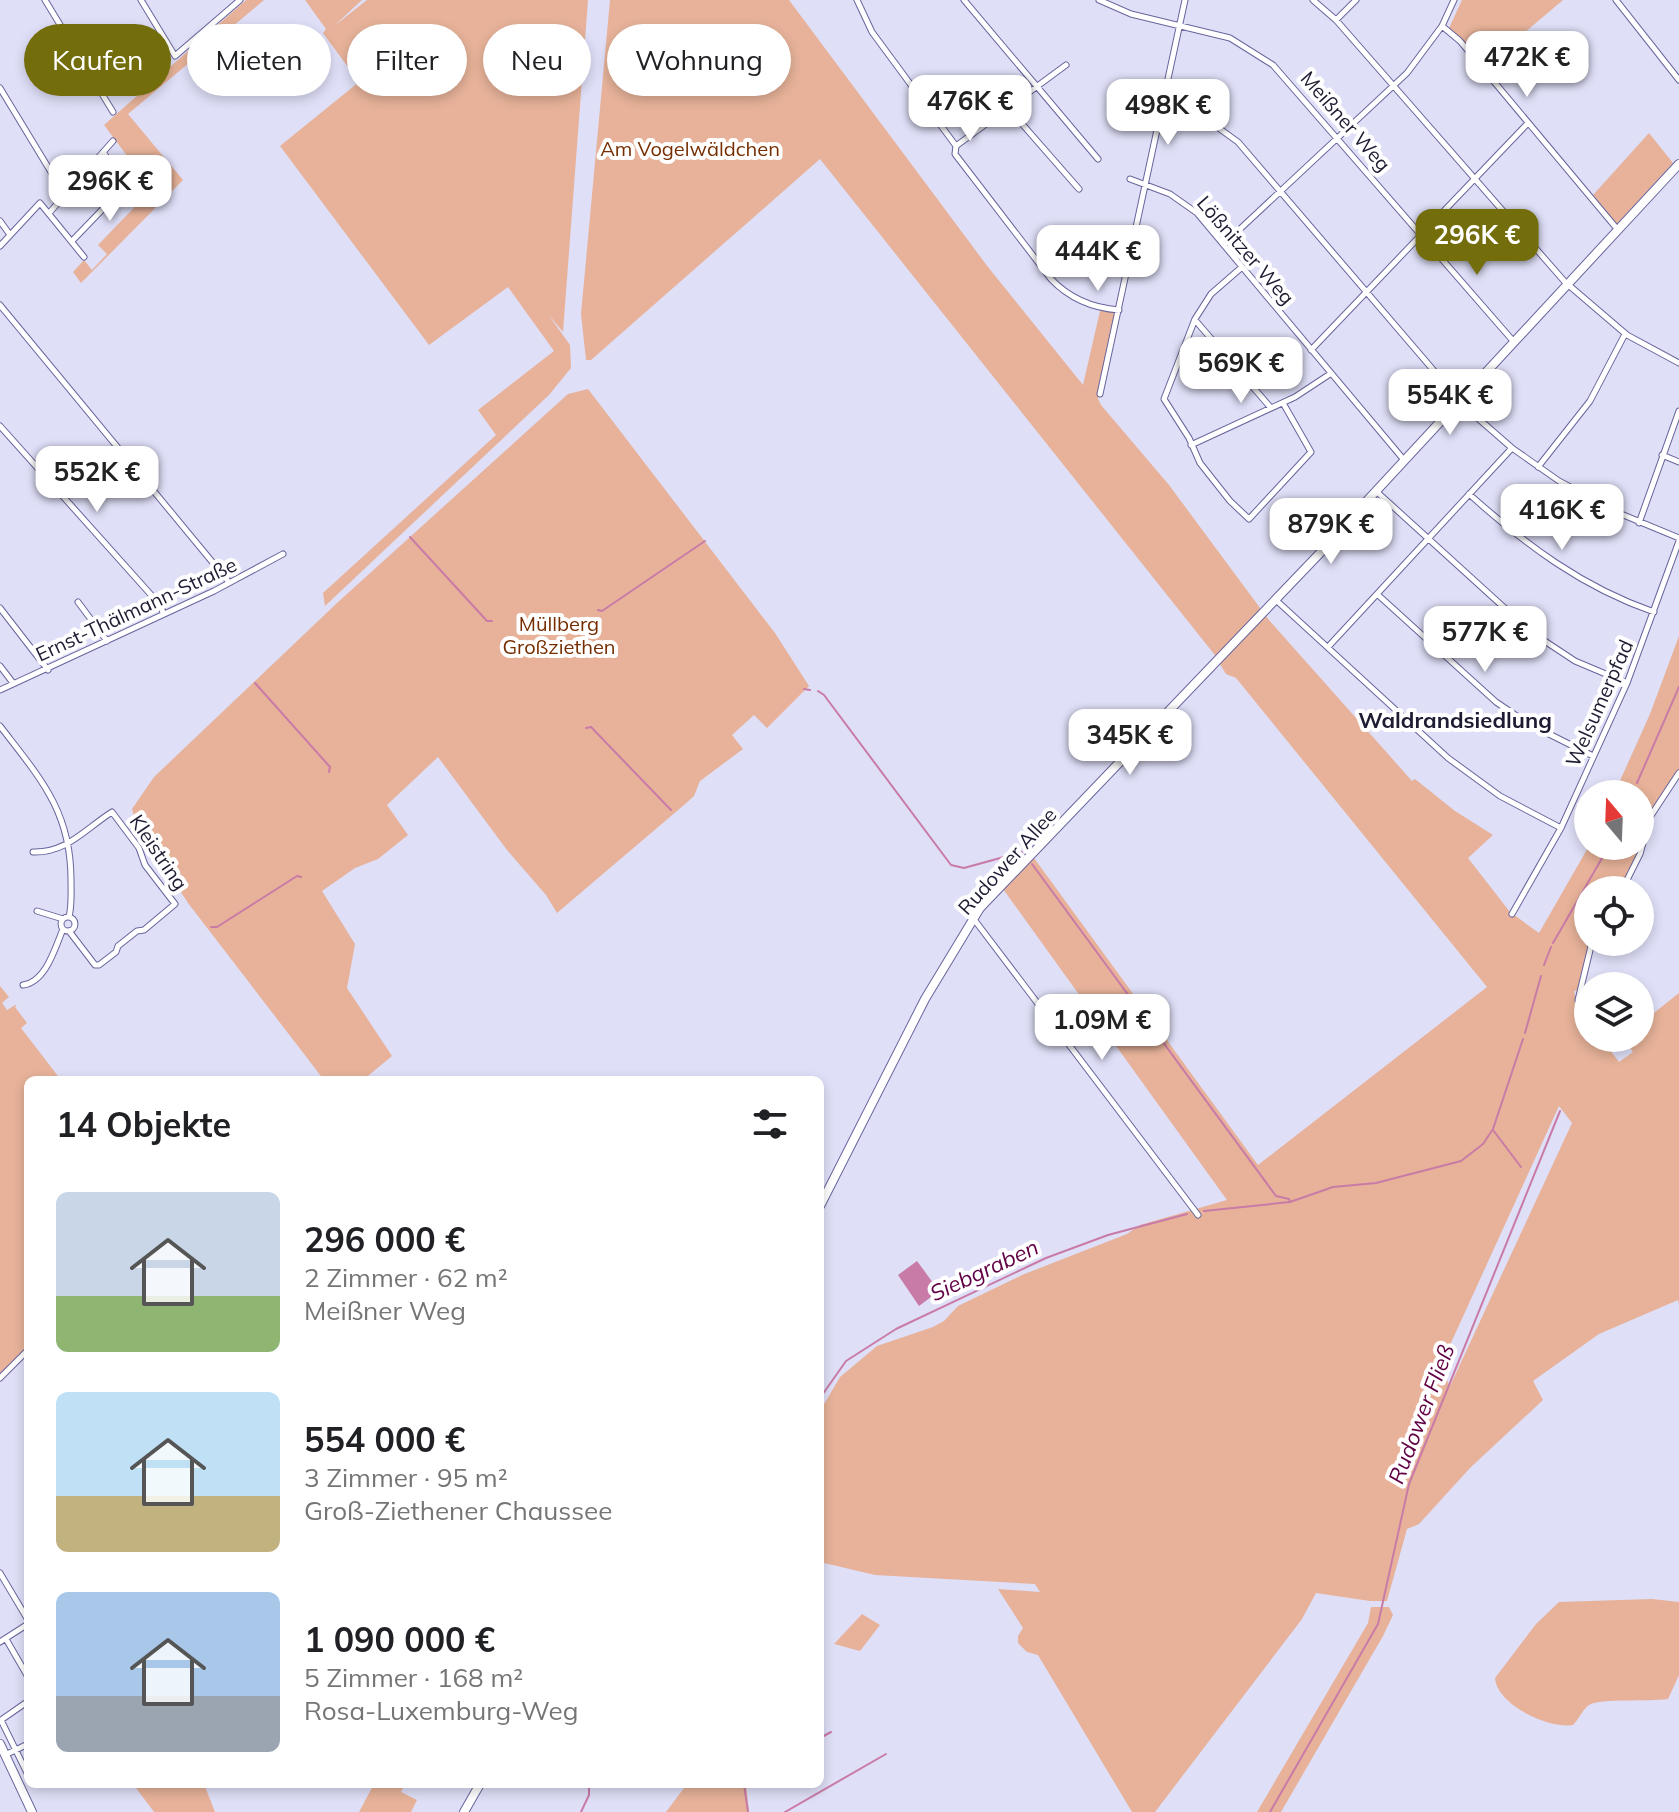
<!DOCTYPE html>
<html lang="de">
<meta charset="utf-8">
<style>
:root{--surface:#fff;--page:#f6f6f6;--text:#202124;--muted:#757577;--accent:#746d0c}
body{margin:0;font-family:Mulish,sans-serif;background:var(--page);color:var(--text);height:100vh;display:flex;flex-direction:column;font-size:30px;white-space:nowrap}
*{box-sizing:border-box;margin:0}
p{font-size:26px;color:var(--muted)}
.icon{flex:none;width:44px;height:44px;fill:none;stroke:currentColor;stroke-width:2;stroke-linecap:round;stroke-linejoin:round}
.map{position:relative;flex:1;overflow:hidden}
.details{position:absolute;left:24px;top:1076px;width:800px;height:712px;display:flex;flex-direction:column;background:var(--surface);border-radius:12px;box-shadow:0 4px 12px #0003}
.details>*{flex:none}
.hud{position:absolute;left:24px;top:24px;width:800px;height:72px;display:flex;gap:16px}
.needle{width:52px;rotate:341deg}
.tools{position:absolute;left:1574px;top:780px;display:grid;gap:16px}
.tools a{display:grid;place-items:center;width:80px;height:80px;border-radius:50%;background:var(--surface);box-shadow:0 4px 12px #0003;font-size:40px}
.price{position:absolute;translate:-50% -68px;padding:0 18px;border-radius:16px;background:#fff;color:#222;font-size:26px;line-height:52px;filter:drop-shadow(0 2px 4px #0008)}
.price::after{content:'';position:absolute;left:50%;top:48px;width:24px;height:18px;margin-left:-12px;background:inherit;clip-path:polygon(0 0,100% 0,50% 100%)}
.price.on{background:var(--accent);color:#fff}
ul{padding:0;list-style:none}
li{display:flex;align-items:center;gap:24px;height:200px;padding:0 32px}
li span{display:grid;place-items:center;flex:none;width:224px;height:160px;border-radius:12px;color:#555}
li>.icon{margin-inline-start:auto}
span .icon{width:96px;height:96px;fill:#fffc;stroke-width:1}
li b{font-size:34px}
h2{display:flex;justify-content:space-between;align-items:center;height:96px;padding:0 32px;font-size:34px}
.tag{padding:0 28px;border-radius:36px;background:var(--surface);box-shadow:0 4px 12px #0003;font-size:28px;line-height:72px}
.tag.on{background:var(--accent);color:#fff}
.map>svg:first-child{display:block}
</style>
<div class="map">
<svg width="1679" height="1812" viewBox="0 0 1679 1812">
<rect width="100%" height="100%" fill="#dfdff8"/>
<path fill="#e7b299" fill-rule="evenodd" d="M 246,0 L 264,0 L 128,114 L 183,180 L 81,283 L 73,272 L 84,260 L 92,270 L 107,254 L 98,245 L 152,189 L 104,125 Z
M 305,0 L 362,0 L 334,26 L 367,0 L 588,0 L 563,332 L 548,314 L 570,345 L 571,368 L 549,395 L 325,606 L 323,593 L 496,435 L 478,410 L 554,351 L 508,287 L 429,345 L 280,146 L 359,82 L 323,33 L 326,29 Z
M 610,0 L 789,0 L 988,267 L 1083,385 L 1100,311 L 1117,312 L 1098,399 L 1101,405 L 1169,485 L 1269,620 L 1412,781 L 1415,779 L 1455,811 L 1493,835 L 1468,858 L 1510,912 L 1539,933 L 1589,846 L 1640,846 L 1640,794 L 1614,794 L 1650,714 L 1679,636 L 1679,770 L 1645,819 L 1640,848 L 1620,890 L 1588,890 L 1590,942 L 1579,990 L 1574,991 C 1577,1010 1588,1019 1588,1038 L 1601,1038 L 1619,1062 L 1633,1052 L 1623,1038 L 1640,1038 L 1640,1024 L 1679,993 L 1679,1305 L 1678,1300 L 1599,1334 L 1533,1381 L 1543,1400 L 1470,1468 L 1419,1524 L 1407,1529 L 1387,1601 L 1370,1601 L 1316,1593 L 1302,1619 L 1155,1812 L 1132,1812 L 1038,1655 L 1027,1652 L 1018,1643 L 1018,1636 L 1023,1628 L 998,1589 L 1040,1592 L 1035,1584 L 875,1575 L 820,1562 L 820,1411 L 840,1377 L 877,1346 L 933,1327 L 944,1321 L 958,1306 L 1022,1275 L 1127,1234 L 1140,1225 L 1227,1200 L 1003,889 L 1034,858 L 1258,1165 L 1487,987 L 1236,678 L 1226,674 L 1214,654 L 820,159 L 591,360 L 586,360 L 581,314 ZM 1559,1106 L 1572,1123 L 1450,1386 L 1440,1367 Z
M 1462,0 L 1563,0 L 1485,66 L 1449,28 Z
M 1649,133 L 1673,163 L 1617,224 L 1593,195 Z
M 588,389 L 775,633 L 809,686 L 767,728 L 754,715 L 732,735 L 743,749 L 700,781 L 694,796 L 684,805 L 557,913 L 546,895 L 507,850 L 438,757 L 387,805 L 408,835 L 378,859 L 355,868 L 322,891 L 355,944 L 347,988 L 392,1056 L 363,1080 L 324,1080 L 188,903 L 136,823 L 132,809 L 154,777 L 337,603 L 568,394 Z
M 0,986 L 9,997 L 2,1003 L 7,1010 L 17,1004 L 15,1007 L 27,1023 L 21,1028 L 61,1080 L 28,1080 L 28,1348 L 0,1376 Z
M 1652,1599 L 1679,1602 L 1679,1675 L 1668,1699 C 1650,1702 1601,1698 1589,1705 C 1583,1709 1579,1719 1573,1725 C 1549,1729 1497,1705 1495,1678 L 1536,1624 L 1559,1602 Z
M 1371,1607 L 1389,1607 L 1393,1615 L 1383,1636 L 1281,1812 L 1257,1812 L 1368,1623 Z
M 862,1614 L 880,1625 L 860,1651 L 834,1644 Z
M 133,1784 L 204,1784 L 215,1812 L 154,1812 Z
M 374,1784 L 405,1784 L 401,1792 L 417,1800 L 411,1812 L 359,1812 Z
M 687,1784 L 746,1784 L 749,1812 L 666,1812 Z"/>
<path fill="#c97ba7" d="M 917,1261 L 939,1291 L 919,1306 L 898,1275 Z"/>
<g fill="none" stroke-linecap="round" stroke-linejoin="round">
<path stroke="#c97ba7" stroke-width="2" d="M 410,537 L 487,621 L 492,621
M 598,610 L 602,611 L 705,541
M 255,683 L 330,767 L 329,772
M 804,689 L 810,690
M 818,691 L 824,695 L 951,865 L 964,868 L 1022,852
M 586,728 L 591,727 L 671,810
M 1637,783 L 1679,687
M 1632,794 L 1634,789
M 1032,864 L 1276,1196 L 1289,1199 L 1290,1202
M 211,927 L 217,927 L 297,876 L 301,877
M 1553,943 L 1609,846
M 1544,965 L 1551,947
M 1525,1033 L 1541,976
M 1493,1130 L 1521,1167
M 1204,1211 L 1290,1202 L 1333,1187 L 1376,1183 L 1461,1161 L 1483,1144 L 1493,1129 L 1523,1039
M 820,1398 L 846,1361 L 896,1329 L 1046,1258 L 1108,1235 L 1187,1214
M 820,1738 L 831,1732
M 744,1784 L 748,1812
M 581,1812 L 589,1795 L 589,1784
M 785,1812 L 886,1754
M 1270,1812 L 1378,1624 L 1409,1484 L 1560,1111"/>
<defs>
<path id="street" d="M 45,0 L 113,112
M 141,0 L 175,56 L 240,0
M 857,0 L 872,32 L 956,146 L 955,154 L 1051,279 C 1070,299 1092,308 1119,310
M 964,0 L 1098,159
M 1099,0 L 1131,14 L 1230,38 L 1273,65 L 1514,342
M 1313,0 L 1336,20 L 1565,282 L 1627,335 L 1679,363
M 1616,0 L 1679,80
M 1336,20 L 1356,0
M 1442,26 L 1460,41 L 1618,230
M 0,88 L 54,177
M 1162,104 L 1202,116 L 1238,142 L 1465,407 L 1512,448 L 1559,481 L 1621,514 L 1679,538
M 1009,109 L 1079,189
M 956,146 L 1066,65
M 1130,179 L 1170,194 L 1197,213 L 1404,460
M 50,212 L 113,141
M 0,221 L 8,232
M 72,241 L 126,185 L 103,152
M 1224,244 L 1407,73 L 1442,26 L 1454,0
M 0,246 L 40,203 L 84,257
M 1242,267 L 1211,294 L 1195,319 L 1164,399 L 1189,438 L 1200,463 L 1230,501 L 1249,519 L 1311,452 L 1283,403
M 0,305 L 228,581
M 1195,320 L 1271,408
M 1311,350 L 1528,123
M 1100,394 L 1185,0
M 0,426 L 161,606 L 163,613
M 1191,445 L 1295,397 L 1330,374
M 1662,455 L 1679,462
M 1538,467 L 1590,401 L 1625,334
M 1377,492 L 1531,632 L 1575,661 L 1627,683
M 1469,494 C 1526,545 1582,587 1654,612
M 1639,523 L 1679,411
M 1377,594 L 1496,702 L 1527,723 L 1593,756
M 1277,601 L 1448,758 L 1500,796 L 1561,828
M 78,602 L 107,641
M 0,608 L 48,670
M 1328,647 L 1512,448
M 0,666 L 13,683
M 0,690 L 214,591 L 283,554
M 0,726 C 40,778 71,811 71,880 C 71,892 72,905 69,917
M 33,852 C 67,853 85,829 112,812 L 139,848 L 145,865 L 175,904 L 144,930 L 137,931 L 118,946 L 116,952 L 99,965 L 95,965 L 69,931
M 1622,890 L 1640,854 L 1650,817 L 1679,773
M 37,911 L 63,919
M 1512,914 L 1561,828 L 1627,683 L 1679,541
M61 924a7 7 0 1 1 14 0a7 7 0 1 1-14 0Z
M 973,918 L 1198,1215
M 23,985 C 46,982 55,948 63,929
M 1578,1000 L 1592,942
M 0,1378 L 28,1350
M 0,1573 L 28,1620
M 6,1639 L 28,1677
M 0,1642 L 28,1624
M 27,1702 L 1,1720 L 28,1775
M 5,1755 L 28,1744"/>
<path id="secondary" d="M 1340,530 L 1679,164
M 820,1206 L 925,999 L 980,908 L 1344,528
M 0,1744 L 32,1812
M 464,1812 L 480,1784"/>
</defs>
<use href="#street" stroke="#68659c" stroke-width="7"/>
<use href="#secondary" stroke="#68659c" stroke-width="10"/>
<use href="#street" stroke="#fff" stroke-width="5"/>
<use href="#secondary" stroke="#fff" stroke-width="8"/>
</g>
<g text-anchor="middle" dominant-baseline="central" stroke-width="8" stroke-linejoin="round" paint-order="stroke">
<g font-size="20" fill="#1d1c32" stroke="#fff">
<text transform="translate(1346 121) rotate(49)">Meißner Weg</text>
<text transform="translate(1246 250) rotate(49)">Lößnitzer Weg</text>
<text transform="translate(136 609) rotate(-25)">Ernst-Thälmann-Straße</text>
<text transform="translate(1599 703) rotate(-66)">Welsumerpfad</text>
<text transform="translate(159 852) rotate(56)">Kleistring</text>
<text transform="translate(1007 861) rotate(-48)">Rudower Allee</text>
</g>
<g font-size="20" fill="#762e01" stroke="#fff">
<text x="690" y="148">Am Vogelwäldchen</text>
<text x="559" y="623">Müllberg<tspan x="559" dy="23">Großziethen</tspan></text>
</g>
<g font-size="22" font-weight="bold" fill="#1d1c32" stroke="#fff">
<text x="1455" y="720">Waldrandsiedlung</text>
</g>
<g font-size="22" font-style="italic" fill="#610044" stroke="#fff">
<text transform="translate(984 1270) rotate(-25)">Siebgraben</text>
<text transform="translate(1421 1414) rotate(-69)">Rudower Fließ</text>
</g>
</g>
</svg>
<div class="tools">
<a><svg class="needle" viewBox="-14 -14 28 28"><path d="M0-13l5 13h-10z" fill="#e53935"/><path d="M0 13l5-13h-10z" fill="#757577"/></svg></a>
<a><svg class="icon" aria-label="locate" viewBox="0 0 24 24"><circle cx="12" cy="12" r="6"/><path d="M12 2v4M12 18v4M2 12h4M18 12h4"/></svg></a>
<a><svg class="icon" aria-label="layers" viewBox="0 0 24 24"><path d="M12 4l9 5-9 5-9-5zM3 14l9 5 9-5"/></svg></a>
</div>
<b class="price" style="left:1527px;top:99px">472K €</b>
<b class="price" style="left:970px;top:143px">476K €</b>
<b class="price" style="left:1168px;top:147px">498K €</b>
<b class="price" style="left:110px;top:223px">296K €</b>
<b class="price on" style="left:1477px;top:277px">296K €</b>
<b class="price" style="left:1098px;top:293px">444K €</b>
<b class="price" style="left:1241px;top:405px">569K €</b>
<b class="price" style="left:1450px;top:437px">554K €</b>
<b class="price" style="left:97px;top:514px">552K €</b>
<b class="price" style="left:1562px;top:552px">416K €</b>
<b class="price" style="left:1331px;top:566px">879K €</b>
<b class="price" style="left:1485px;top:674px">577K €</b>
<b class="price" style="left:1130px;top:777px">345K €</b>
<b class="price" style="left:1102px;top:1062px">1.09M €</b>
<div class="hud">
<a class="tag on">Kaufen</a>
<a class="tag">Mieten</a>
<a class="tag">Filter</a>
<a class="tag">Neu</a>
<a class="tag">Wohnung</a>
</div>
<section class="details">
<h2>14 Objekte<svg class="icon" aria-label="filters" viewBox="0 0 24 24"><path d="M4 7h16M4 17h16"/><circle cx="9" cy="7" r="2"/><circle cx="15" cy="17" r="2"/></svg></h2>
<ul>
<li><span style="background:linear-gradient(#c9d6e8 65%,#8fb573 0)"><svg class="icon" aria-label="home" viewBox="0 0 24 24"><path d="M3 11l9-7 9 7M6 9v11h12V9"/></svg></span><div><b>296 000 €</b><p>2 Zimmer · 62 m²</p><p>Meißner Weg</p></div></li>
<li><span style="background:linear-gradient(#bfe0f5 65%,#c2b280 0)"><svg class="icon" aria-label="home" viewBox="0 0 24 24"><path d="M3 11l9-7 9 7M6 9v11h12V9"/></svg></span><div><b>554 000 €</b><p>3 Zimmer · 95 m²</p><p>Groß-Ziethener Chaussee</p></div></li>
<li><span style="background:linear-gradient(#a9c7e8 65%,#9aa5b1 0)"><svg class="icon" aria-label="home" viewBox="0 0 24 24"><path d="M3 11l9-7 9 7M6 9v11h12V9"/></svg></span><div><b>1 090 000 €</b><p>5 Zimmer · 168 m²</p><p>Rosa-Luxemburg-Weg</p></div></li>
</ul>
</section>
</div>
